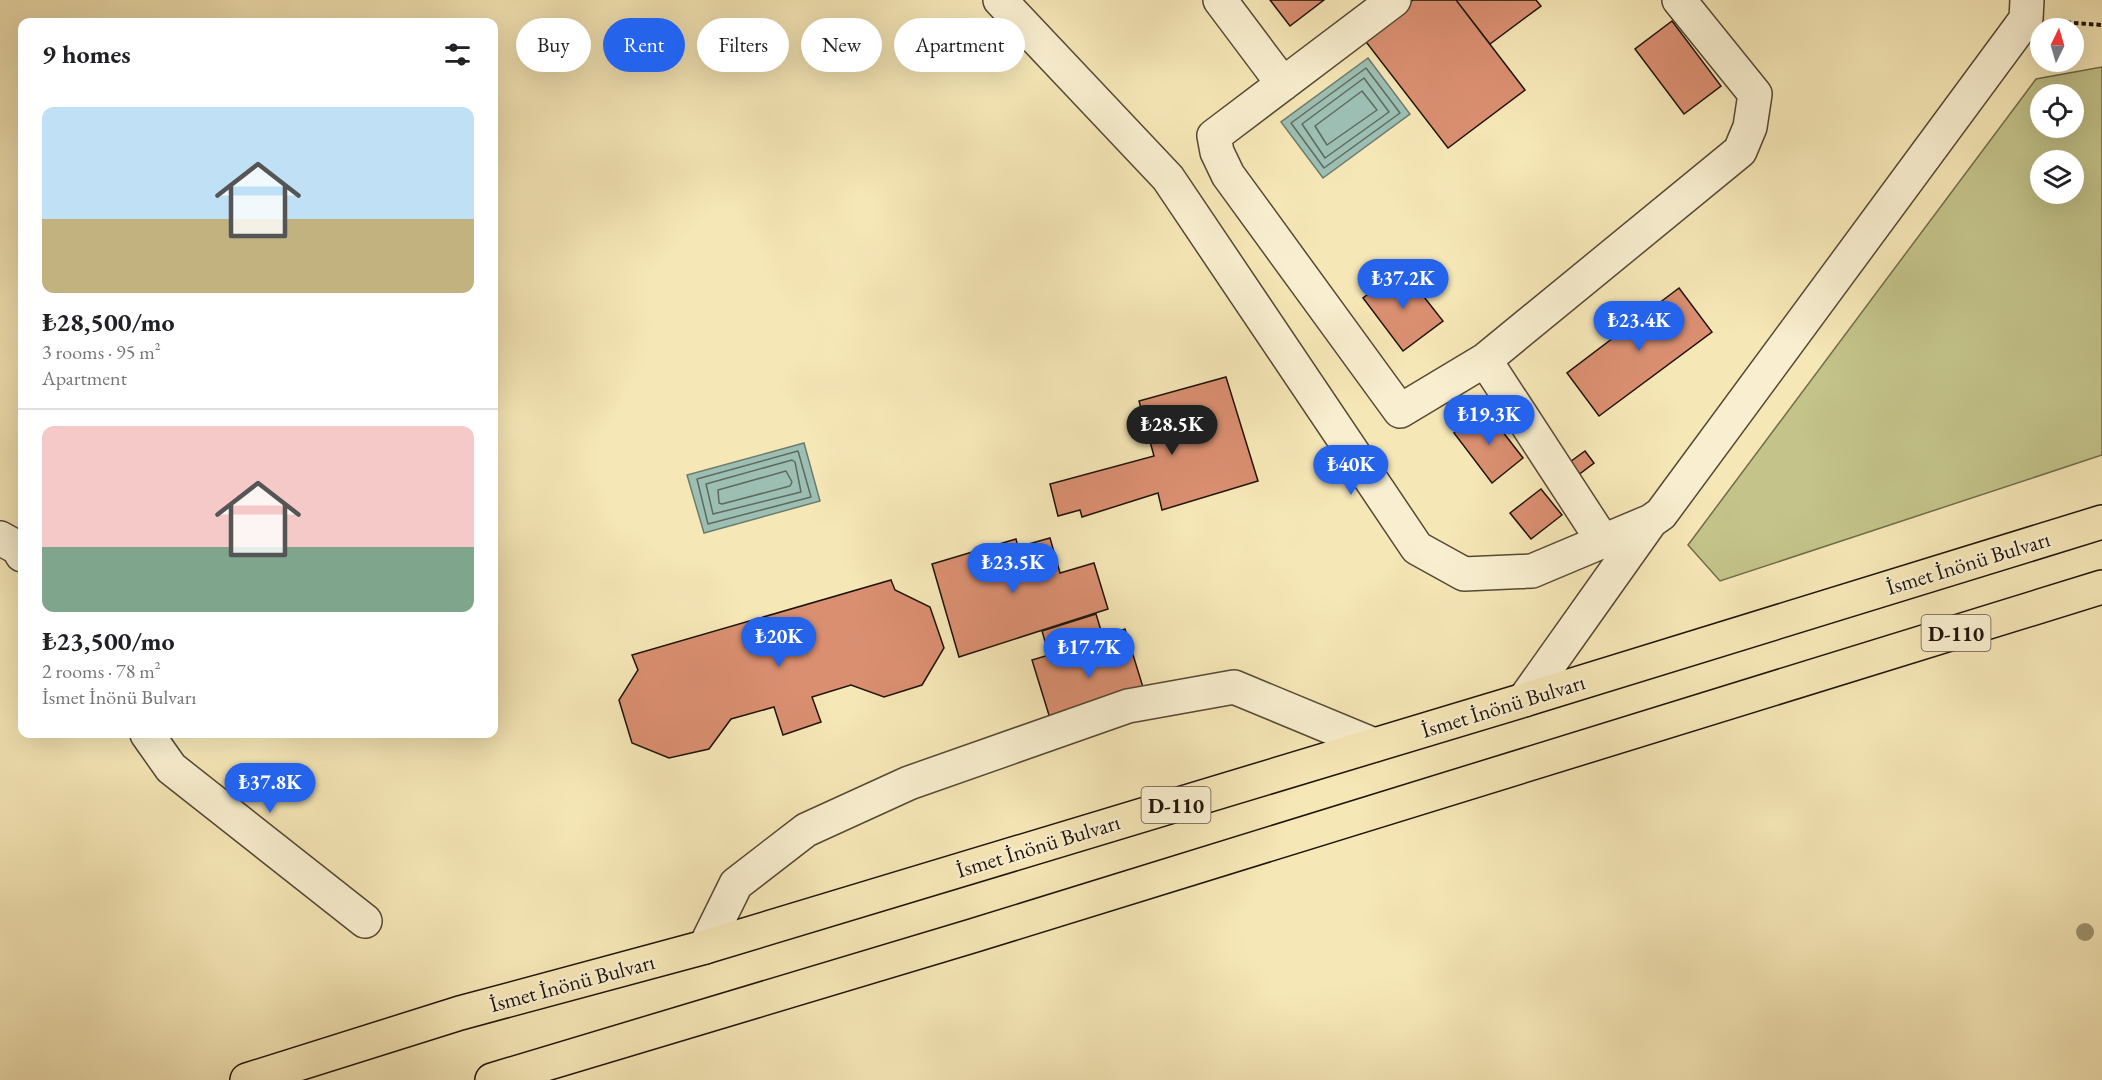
<!DOCTYPE html>
<meta charset="utf-8">
<style>
:root{--surface:#fff;--page:#f2f2f2;--text:#202124;--muted:#757577;--line:#e0e0e0;--accent:#2563eb}
body{margin:0;font-family:"EB Garamond",serif;background:var(--page);color:var(--text);height:100vh;display:flex;flex-direction:column;font-size:22px;white-space:nowrap}
*{box-sizing:border-box;margin:0}
p{font-size:20px;color:var(--muted)}
.icon{flex:none;width:33px;height:33px;fill:none;stroke:currentColor;stroke-width:2;stroke-linecap:round;stroke-linejoin:round}
.map{position:relative;flex:1;overflow:hidden}
.panel{position:absolute;left:18px;top:18px;width:480px;height:720px;display:flex;flex-direction:column;background:var(--surface);border-radius:12px;box-shadow:0 6px 24px #0002}
.panel>*{flex:none}
.top-card{position:absolute;left:516px;top:18px;width:570px;height:54px;display:flex;gap:12px}
.needle{width:39px;rotate:5deg}
.tools{position:absolute;left:2030px;top:18px;display:grid;gap:12px}
.tools a{display:grid;place-items:center;width:54px;height:54px;border-radius:50%;background:var(--surface);box-shadow:0 6px 24px #0002;font-size:30px}
.price{position:absolute;translate:-50% -51px;padding:0 14px;border-radius:21px;background:var(--accent);color:#fff;font-size:20px;line-height:39px;filter:drop-shadow(0 2px 3px #0008)}
.price::after{content:'';position:absolute;left:50%;top:36px;width:18px;height:14px;margin-left:-9px;background:inherit;clip-path:polygon(0 0,100% 0,50% 100%)}
.price.current{background:#222;color:#fff}
ul{padding:0;list-style:none}
li{display:grid;align-content:center;gap:12px;height:318px;padding:0 24px}
li+li{border-top:2px solid var(--line)}
li span{display:grid;place-items:center;height:186px;border-radius:12px;color:#555}
li>.icon{margin-inline-start:auto}
span .icon{width:108px;height:108px;fill:#fffc;stroke-width:1}
li b{font-size:26px}
h2{display:flex;justify-content:space-between;align-items:center;height:72px;padding:0 24px;font-size:26px}
.chip{padding:0 21px;border-radius:27px;background:var(--surface);box-shadow:0 6px 24px #0002;font-size:21px;line-height:54px}
.chip.current{background:var(--accent);color:#fff}
.map>svg:first-child{display:block}
</style>
<div class="map">
<svg width="2102" height="1080" viewBox="0 0 2102 1080">
<rect width="100%" height="100%" fill="#f6e7b7"/>
<filter id="stains"><feTurbulence type="fractalNoise" baseFrequency=".00333" numOctaves="4"/><feColorMatrix values="0 0 0 0 .2 0 0 0 0 .09 0 0 0 0 .02 0 0 0 .5 -.17"/></filter>
<radialGradient id="worn" r=".72"><stop offset=".6" stop-color="#630" stop-opacity="0"/><stop offset="1" stop-color="#630" stop-opacity=".3"/></radialGradient>
<path fill="#c3c38a" stroke="#716c4a" stroke-width="1.5" fill-rule="evenodd" d="M 2102,67 L 2102,455 L 1720,581 L 1688,545 L 2036,79 ZM 2040,94 L 2073,94 L 2073,128 L 2040,128 ZM 2040,160 L 2073,160 L 2073,194 L 2040,194 Z"/>
<path fill="#9dbfb3" stroke="#6b7b6f" stroke-width="1.5" d="M 1368,58 L 1410,114 L 1323,178 L 1281,122 Z
M 804,443 L 820,501 L 704,533 L 687,475 Z"/>
<g fill="none" stroke-linecap="round" stroke-linejoin="round">
<path stroke="#5e6a5e" stroke-width="1.5" d="M 1366,68 L 1400,113 L 1324,168 L 1291,123 Z
M 1364,78 L 1389,112 L 1325,158 L 1302,124 Z
M 1362,91 L 1377,110 L 1327,145 L 1315,126 Z
M 798,451 L 811,497 L 708,524 L 697,479 Z
M 792,460 L 795,462 L 801,492 L 713,514 L 706,484 Z
M 786,471 L 792,482 L 790,486 L 722,504 L 719,503 L 718,490 Z"/>
</g>
<path fill="#da8f71" stroke="#1f1409" stroke-width="1.5" d="M 1270,0 L 1324,0 L 1290,26 Z
M 1413,0 L 1456,0 L 1525,90 L 1448,148 L 1363,38 Z
M 1456,0 L 1536,0 L 1541,6 L 1490,44 Z
M 1672,21 L 1721,86 L 1684,114 L 1635,49 Z
M 1402,269 L 1443,321 L 1403,351 L 1363,298 Z
M 1679,288 L 1712,332 L 1599,416 L 1567,373 Z
M 1226,377 L 1258,481 L 1162,510 L 1158,493 L 1082,517 L 1080,510 L 1058,516 L 1050,484 L 1154,456 L 1139,401 Z
M 1485,409 L 1523,458 L 1492,483 L 1454,433 Z
M 1585,451 L 1594,463 L 1553,494 L 1544,481 Z
M 1541,489 L 1562,515 L 1531,539 L 1510,513 Z
M 1050,538 L 1060,573 L 1094,563 L 1108,609 L 959,657 L 932,564 L 1016,539 L 1018,547 Z
M 891,580 L 895,590 L 930,607 L 944,648 L 922,685 L 884,697 L 851,685 L 812,697 L 821,722 L 783,735 L 774,707 L 731,719 L 709,749 L 669,758 L 632,743 L 619,700 L 638,670 L 632,655 Z
M 1096,614 L 1103,637 L 1125,629 L 1151,713 L 1057,741 L 1032,660 L 1049,655 L 1042,631 Z"/>
<g fill="none" stroke-linecap="round" stroke-linejoin="round">
<defs>
<path id="minor" d="M 1000,0 L 1168,178 L 1417,548 L 1464,574 L 1532,571 L 1651,521
M 1220,0 L 1283,84
M 1394,0 L 1214,136 L 1217,152 L 1228,175 L 1400,411 L 1485,360 L 1740,151 L 1750,127 L 1755,94 L 1679,0
M 1485,360 L 1603,541
M 0,538 L 18,548 L 22,555
M 1524,700 L 1651,521 L 1661,514 L 2026,19 L 2027,0
M 147,734 L 171,768 L 365,921
M 705,947 L 736,884 L 806,830 L 909,783 L 1128,706 L 1234,687 L 1374,745"/>
<path id="highway" d="M 247,1080 L 460,1013 L 705,947 L 1524,700 L 2102,522
M 492,1080 L 972,936 L 2102,587"/>
</defs>
<use href="#minor" stroke="#554934" stroke-width="36"/>
<use href="#highway" stroke="#1f1409" stroke-width="36"/>
<path stroke="#1f1409" stroke-width="4" stroke-dasharray="4.5 3" stroke-linecap="butt" d="M 2059,22 L 2102,25"/>
<use href="#minor" stroke="#f9efd0" stroke-width="33"/>
<use href="#highway" stroke="#f6e7b7" stroke-width="33"/>
</g>
<circle fill="#9f9470" cx="2085" cy="932" r="9"/>
<g text-anchor="middle" dominant-baseline="central" stroke-width="4.5" stroke-linejoin="round" paint-order="stroke">
<g fill="#f9efd0" stroke="#605645" stroke-width="1.5">
<rect x="1921.5" y="615" width="69" height="36" rx="4.5"/>
<rect x="1141.5" y="787" width="69" height="36" rx="4.5"/>
</g>
<g font-size="21" font-weight="bold" fill="#1f1409">
<text x="1956" y="633">D-110</text>
<text x="1176" y="805">D-110</text>
</g>
<g font-size="22" fill="#1f1409" stroke="#f9efd0">
<text transform="translate(1968 563) rotate(-17)">İsmet İnönü Bulvarı</text>
<text transform="translate(1503 706) rotate(-17)">İsmet İnönü Bulvarı</text>
<text transform="translate(1038 846) rotate(-17)">İsmet İnönü Bulvarı</text>
<text transform="translate(572 983) rotate(-15)">İsmet İnönü Bulvarı</text>
</g>
</g>
<rect width="100%" height="100%" filter="url(#stains)"/>
<rect width="100%" height="100%" fill="url(#worn)"/>
</svg>
<div class="tools">
<a><svg class="needle" viewBox="-14 -14 28 28"><path d="M0-13l5 13h-10z" fill="#e53935"/><path d="M0 13l5-13h-10z" fill="#757577"/></svg></a>
<a><svg class="icon" aria-label="locate" viewBox="0 0 24 24"><circle cx="12" cy="12" r="6"/><path d="M12 2v4M12 18v4M2 12h4M18 12h4"/></svg></a>
<a><svg class="icon" aria-label="layers" viewBox="0 0 24 24"><path d="M12 4l9 5-9 5-9-5zM3 14l9 5 9-5"/></svg></a>
</div>
<b class="price" style="left:1403px;top:310px">₺37.2K</b>
<b class="price" style="left:1639px;top:352px">₺23.4K</b>
<b class="price" style="left:1489px;top:446px">₺19.3K</b>
<b class="price current" style="left:1172px;top:456px">₺28.5K</b>
<b class="price" style="left:1351px;top:496px">₺40K</b>
<b class="price" style="left:1013px;top:594px">₺23.5K</b>
<b class="price" style="left:779px;top:668px">₺20K</b>
<b class="price" style="left:1089px;top:679px">₺17.7K</b>
<b class="price" style="left:270px;top:814px">₺37.8K</b>
<div class="top-card">
<a class="chip">Buy</a>
<a class="chip current">Rent</a>
<a class="chip">Filters</a>
<a class="chip">New</a>
<a class="chip">Apartment</a>
</div>
<section class="panel">
<h2>9 homes<svg class="icon" aria-label="filters" viewBox="0 0 24 24"><path d="M4 7h16M4 17h16"/><circle cx="9" cy="7" r="2"/><circle cx="15" cy="17" r="2"/></svg></h2>
<ul>
<li><span style="background:linear-gradient(#bfe0f5 60%,#c2b280 0)"><svg class="icon" aria-label="home" viewBox="0 0 24 24"><path d="M3 11l9-7 9 7M6 9v11h12V9"/></svg></span><div><b>₺28,500/mo</b><p>3 rooms · 95 m²</p><p>Apartment</p></div></li>
<li><span style="background:linear-gradient(#f6c9c9 65%,#7fa58c 0)"><svg class="icon" aria-label="home" viewBox="0 0 24 24"><path d="M3 11l9-7 9 7M6 9v11h12V9"/></svg></span><div><b>₺23,500/mo</b><p>2 rooms · 78 m²</p><p>İsmet İnönü Bulvarı</p></div></li>
</ul>
</section>
</div>
